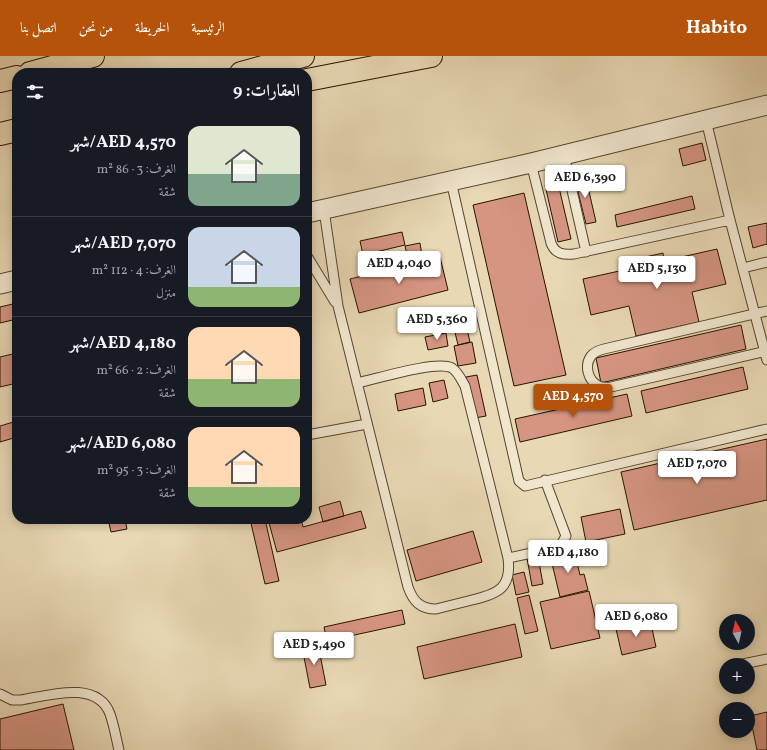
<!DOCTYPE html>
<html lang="ar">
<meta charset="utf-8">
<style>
:root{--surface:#171b24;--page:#20242c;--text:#f1f3f6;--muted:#9ea1a6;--line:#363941;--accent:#b45309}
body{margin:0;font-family:Vollkorn,Amiri,serif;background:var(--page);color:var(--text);direction:rtl;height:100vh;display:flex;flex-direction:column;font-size:15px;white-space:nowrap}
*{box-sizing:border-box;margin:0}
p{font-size:13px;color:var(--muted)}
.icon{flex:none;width:22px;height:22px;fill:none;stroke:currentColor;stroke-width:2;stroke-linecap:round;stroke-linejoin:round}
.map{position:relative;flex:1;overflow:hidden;direction:ltr}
.drawer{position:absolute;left:12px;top:12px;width:300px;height:456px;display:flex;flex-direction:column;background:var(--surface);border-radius:16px;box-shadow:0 2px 10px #0003;direction:rtl}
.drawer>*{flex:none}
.needle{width:26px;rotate:352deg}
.buttons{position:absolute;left:719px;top:558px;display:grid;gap:8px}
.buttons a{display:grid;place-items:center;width:36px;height:36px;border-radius:50%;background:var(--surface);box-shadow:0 2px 10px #0003;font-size:20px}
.price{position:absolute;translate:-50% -34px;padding:0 9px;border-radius:4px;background:#fff;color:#222;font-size:13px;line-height:26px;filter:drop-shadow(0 1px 2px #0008)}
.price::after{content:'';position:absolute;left:50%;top:24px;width:12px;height:9px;margin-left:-6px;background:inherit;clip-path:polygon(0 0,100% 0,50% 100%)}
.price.selected{background:var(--accent);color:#fff}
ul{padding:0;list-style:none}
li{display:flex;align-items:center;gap:12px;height:100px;padding:0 12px}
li+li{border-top:1px solid var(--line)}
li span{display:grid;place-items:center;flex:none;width:112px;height:80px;border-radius:12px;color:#555}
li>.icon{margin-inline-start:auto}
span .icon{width:48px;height:48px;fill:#fffc;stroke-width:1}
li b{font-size:17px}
h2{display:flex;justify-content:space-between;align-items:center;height:48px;padding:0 12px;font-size:17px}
header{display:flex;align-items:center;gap:24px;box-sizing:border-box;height:56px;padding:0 20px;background:var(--accent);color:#fff}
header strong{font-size:19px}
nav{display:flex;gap:22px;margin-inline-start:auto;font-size:14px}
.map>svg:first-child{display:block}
</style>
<header>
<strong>Habito</strong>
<nav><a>الرئيسية</a><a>الخريطة</a><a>من نحن</a><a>اتصل بنا</a></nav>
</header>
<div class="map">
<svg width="767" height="694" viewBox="0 0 767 694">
<rect width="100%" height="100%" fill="#e8d8b4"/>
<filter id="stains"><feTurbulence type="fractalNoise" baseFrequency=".005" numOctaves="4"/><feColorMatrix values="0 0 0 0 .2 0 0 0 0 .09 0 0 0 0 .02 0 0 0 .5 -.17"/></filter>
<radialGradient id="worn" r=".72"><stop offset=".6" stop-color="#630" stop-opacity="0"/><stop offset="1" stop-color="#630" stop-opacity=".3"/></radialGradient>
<path fill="#d69582" stroke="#281301" d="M 702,87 L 706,104 L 683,110 L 679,93 Z
M 585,118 L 596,166 L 586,168 L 574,120 Z
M 558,127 L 571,183 L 558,186 L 545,129 Z
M 524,137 L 566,319 L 514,330 L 473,149 Z
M 692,140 L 695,153 L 617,171 L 615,159 Z
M 767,167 L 767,188 L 753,192 L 748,171 Z
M 402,176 L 405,189 L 363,199 L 360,185 Z
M 420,187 L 422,200 L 408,203 L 405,190 Z
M 717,193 L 726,228 L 692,236 L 699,266 L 636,280 L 629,250 L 591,259 L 583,223 L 633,212 L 632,204 L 663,197 L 664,205 Z
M 440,201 L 448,234 L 359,257 L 350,223 Z
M 17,247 L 17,263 L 0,267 L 0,251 Z
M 465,265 L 470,286 L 458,289 L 453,268 Z
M 741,269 L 746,293 L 601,327 L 596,302 Z
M 446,277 L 448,290 L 428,294 L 425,281 Z
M 472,286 L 476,307 L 458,310 L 454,290 Z
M 17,297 L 17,327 L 0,331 L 0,301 Z
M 743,311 L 748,333 L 646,357 L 641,335 Z
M 477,319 L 486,360 L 475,362 L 466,321 Z
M 444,324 L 448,342 L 433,346 L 429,327 Z
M 423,332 L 426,349 L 398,355 L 395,338 Z
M 627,338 L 632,360 L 520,386 L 515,363 Z
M 17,365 L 17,381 L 0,386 L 0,370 Z
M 767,383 L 767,444 L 634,474 L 621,416 Z
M 340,445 L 344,460 L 323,466 L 319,451 Z
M 620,453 L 625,478 L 586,486 L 581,461 Z
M 361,455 L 366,472 L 277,496 L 269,467 L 285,463 L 301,463 L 303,471 Z
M 108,463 L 125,463 L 127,473 L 111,476 Z
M 250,463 L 265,463 L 279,525 L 265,528 Z
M 473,475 L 482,506 L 416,525 L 407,494 Z
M 574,494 L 580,519 L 584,518 L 588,534 L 560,541 L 550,499 Z
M 538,501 L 543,528 L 532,530 L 527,502 Z
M 524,516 L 529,536 L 516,539 L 512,519 Z
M 589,535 L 600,582 L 551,593 L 540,546 Z
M 529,539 L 538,575 L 525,578 L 517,542 Z
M 402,554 L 405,568 L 327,585 L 324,571 Z
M 644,566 L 645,569 L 651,568 L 656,591 L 622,599 L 616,573 Z
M 515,568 L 522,601 L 424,623 L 417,591 Z
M 318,588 L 326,629 L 310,632 L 302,591 Z
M 63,648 L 74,694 L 0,694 L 0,663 Z
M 767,656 L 767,694 L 757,694 L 750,660 Z"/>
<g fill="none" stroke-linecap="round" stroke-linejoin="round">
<defs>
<path id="service" d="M 706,64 L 730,164 L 767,304
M 564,99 L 586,196
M 531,107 L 551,187 C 555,198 563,199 574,198 L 730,164
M 451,125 L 519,425 L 525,430 L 767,373
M 324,154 L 338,250 L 408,531 C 413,545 420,553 436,553 C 448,550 460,547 472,544 C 498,538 512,532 508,502 L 465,330 C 461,323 458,316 452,312 C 436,304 377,323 357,327
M 307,200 L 335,246
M 743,212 L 767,206
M 767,255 L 604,293 C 600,294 594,296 591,300 C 584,310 588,325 599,330 C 603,332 607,331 611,331 L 767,295
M 307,379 L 367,368
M 508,502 L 550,493 L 561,489 L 566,480 L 545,424
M 743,608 L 767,603
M 0,638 L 12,644 L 21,644 C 47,640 97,623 110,658 C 114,669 116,682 119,694"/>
<path id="minor" d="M 307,157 L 531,107 L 767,49
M 0,228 L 17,224"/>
<path id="motorway" d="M 30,17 L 93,0
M 241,17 L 303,0
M 307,24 L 431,0
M 0,25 L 17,21
M 0,78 L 17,74"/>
</defs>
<use href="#service" stroke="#58442e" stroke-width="11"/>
<use href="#minor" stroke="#58442e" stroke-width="21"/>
<use href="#motorway" stroke="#281301" stroke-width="24"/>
<use href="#service" stroke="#f0e6ce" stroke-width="9"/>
<use href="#minor" stroke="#f0e6ce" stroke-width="19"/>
<use href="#motorway" stroke="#e8d8b4" stroke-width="22"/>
</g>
<rect width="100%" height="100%" filter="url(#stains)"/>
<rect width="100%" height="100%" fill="url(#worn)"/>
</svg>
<div class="buttons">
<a><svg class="needle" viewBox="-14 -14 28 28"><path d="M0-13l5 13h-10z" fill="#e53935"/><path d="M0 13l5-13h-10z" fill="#9ea1a6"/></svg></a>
<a>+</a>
<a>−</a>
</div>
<b class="price" style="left:585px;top:143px">AED 6,390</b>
<b class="price" style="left:399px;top:229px">AED 4,040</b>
<b class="price" style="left:657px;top:234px">AED 5,130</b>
<b class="price" style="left:437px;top:285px">AED 5,360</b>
<b class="price selected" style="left:573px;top:362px">AED 4,570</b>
<b class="price" style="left:697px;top:429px">AED 7,070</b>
<b class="price" style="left:568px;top:518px">AED 4,180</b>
<b class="price" style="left:636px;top:582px">AED 6,080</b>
<b class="price" style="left:314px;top:610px">AED 5,490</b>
<section class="drawer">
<h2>العقارات: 9<svg class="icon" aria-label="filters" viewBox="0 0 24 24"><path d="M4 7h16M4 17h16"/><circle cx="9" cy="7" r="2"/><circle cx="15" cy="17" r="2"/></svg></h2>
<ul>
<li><span style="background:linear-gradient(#dfe7d0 60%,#7fa58c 0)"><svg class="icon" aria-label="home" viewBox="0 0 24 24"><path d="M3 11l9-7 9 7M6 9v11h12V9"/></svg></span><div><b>AED 4,570/شهر</b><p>الغرف: 3 · 86 m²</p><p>شقة</p></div></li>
<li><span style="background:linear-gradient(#c9d6e8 75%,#8fb573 0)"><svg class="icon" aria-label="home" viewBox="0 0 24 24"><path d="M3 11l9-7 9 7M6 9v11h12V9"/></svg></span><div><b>AED 7,070/شهر</b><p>الغرف: 4 · 112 m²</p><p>منزل</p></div></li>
<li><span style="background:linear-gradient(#ffd9b3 65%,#8fb573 0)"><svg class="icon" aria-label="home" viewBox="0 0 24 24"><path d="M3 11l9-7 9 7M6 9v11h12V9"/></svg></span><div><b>AED 4,180/شهر</b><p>الغرف: 2 · 66 m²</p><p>شقة</p></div></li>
<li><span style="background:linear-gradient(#ffd9b3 75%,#8fb573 0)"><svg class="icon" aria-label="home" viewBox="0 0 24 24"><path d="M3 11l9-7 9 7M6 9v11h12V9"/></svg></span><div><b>AED 6,080/شهر</b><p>الغرف: 3 · 95 m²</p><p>شقة</p></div></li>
</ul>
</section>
</div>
